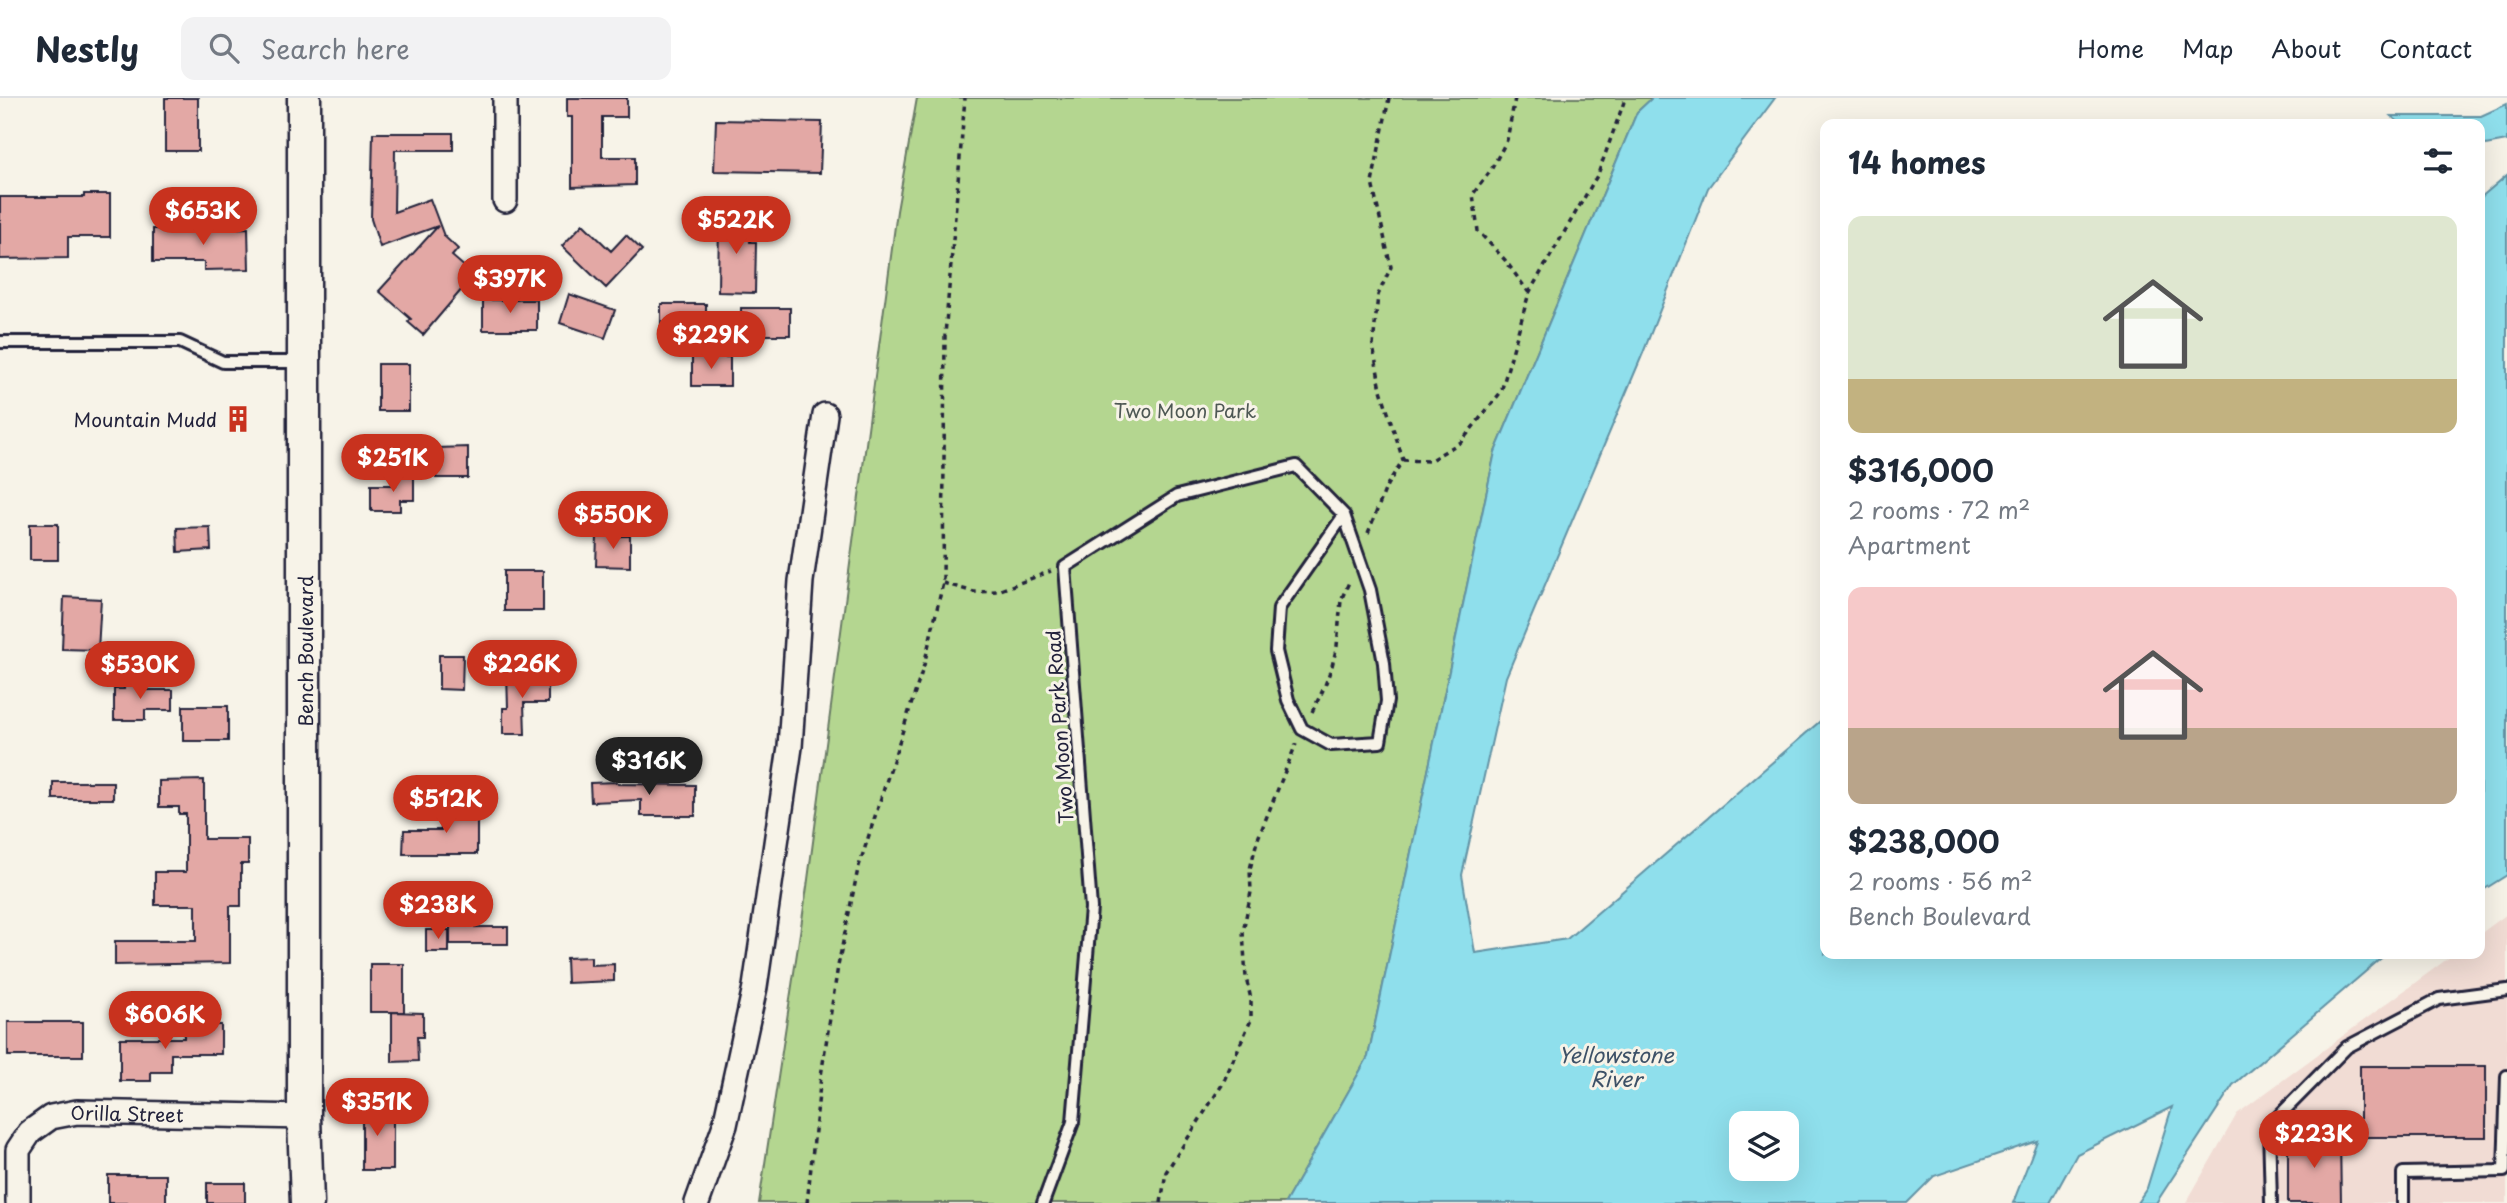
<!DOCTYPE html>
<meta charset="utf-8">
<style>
:root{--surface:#fff;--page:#f2f2f3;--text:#1f2937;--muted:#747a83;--line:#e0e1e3;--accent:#c8321e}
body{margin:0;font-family:"Playpen Sans",sans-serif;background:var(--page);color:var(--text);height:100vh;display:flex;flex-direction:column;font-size:26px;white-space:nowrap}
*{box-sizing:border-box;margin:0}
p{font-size:23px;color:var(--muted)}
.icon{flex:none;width:38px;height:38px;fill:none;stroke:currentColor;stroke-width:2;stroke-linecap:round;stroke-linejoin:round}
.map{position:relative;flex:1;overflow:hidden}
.side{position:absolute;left:1820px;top:21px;width:665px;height:840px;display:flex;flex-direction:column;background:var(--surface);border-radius:14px;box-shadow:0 7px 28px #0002}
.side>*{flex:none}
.controls{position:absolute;left:1729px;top:1013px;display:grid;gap:14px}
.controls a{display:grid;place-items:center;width:70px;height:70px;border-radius:14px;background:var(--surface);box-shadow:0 7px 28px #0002;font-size:35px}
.price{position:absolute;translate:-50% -60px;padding:0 16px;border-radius:24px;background:var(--accent);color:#fff;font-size:23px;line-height:46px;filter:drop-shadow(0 2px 4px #0008)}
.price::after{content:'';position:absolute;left:50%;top:42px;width:21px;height:16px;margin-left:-10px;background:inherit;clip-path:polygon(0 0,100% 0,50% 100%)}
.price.selected{background:#222;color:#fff}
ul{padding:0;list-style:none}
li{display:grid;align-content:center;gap:14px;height:371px;padding:0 28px}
li span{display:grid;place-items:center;height:217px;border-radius:14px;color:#555}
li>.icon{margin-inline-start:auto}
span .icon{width:126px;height:126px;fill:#fffc;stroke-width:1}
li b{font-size:30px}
h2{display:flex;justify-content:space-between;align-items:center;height:84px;padding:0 28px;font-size:30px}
header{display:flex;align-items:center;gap:42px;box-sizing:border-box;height:98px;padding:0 35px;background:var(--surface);border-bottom:2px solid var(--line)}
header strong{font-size:33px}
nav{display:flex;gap:38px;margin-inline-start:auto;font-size:24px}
.search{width:490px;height:63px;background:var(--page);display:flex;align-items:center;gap:18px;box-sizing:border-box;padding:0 24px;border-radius:14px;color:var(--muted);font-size:26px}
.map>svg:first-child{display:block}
</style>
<header>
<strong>Nestly</strong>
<div class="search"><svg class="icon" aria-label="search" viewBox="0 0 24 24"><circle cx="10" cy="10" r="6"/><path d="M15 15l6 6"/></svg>Search here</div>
<nav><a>Home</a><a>Map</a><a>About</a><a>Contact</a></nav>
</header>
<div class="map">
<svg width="2507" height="1105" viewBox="0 0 2507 1105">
<rect width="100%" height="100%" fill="#f7f3e8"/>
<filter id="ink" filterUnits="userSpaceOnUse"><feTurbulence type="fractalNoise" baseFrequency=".0143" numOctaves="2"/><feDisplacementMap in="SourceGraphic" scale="14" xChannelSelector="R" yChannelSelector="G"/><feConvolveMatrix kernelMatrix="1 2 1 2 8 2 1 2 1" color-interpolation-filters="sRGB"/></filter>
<g filter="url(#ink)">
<path fill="#f1dcd4" d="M 2507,816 L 2507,1105 L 2186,1105 L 2237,1016 L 2454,856 L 2480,856 L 2480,836 Z"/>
<path fill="#b4d690" stroke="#6b7c66" stroke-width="2" d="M 917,0 L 1652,0 L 1637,14 L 1495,354 L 1368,959 L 1285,1105 L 759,1105 L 807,789 L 897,113 Z"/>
<path fill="#8fdfec" stroke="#6393a5" stroke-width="2" fill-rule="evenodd" d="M 1652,0 L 1775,0 L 1708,90 L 1643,255 L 1506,579 L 1462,777 L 1475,855 L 1567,841 L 1825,619 L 1825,856 L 2386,856 L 2233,987 L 2156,1105 L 2137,1105 L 2147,1090 L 2172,1009 L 2077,1056 L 2050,1105 L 2013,1105 L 2037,1043 L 1934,1078 L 1907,1105 L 1285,1105 L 1368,959 L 1495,354 L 1637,14 ZM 1741,1026 L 1787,1026 L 1787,1071 L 1741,1071 Z
M 2507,6 L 2507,43 L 2480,48 L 2480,26 L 2401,26 L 2391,18 L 2481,18 Z
M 2507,77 L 2507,777 L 2480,794 L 2480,100 Z"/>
<path fill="#e3a8a5" stroke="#22223b" stroke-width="2" d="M 165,0 L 198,0 L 198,53 L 165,53 Z
M 567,0 L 627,0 L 627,19 L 602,19 L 602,59 L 635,59 L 635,87 L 572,89 L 572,19 L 567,19 Z
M 716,22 L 822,24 L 820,75 L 714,73 Z
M 373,35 L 453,35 L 453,52 L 395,52 L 394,114 L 430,101 L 444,138 L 458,151 L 452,158 L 474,177 L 423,237 L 408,224 L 411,221 L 379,193 L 438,128 L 380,149 L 371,121 Z
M 84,96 L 110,96 L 110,139 L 68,139 L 68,160 L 0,161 L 0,99 L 84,99 Z
M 719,119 L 750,120 L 750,144 L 756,144 L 755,195 L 718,194 Z
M 583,126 L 611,153 L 626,137 L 642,152 L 606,190 L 562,148 Z
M 248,130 L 249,171 L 204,172 L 204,164 L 153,164 L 153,131 Z
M 569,196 L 615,212 L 605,240 L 560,225 Z
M 483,202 L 537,202 L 537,232 L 483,232 Z
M 661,206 L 706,206 L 706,236 L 661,236 Z
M 741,210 L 790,210 L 790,237 L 741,237 Z
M 692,259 L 730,259 L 730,288 L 692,288 Z
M 378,266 L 409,266 L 409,313 L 378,313 Z
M 468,349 L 468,380 L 436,380 L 436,350 Z
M 396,377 L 414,377 L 414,402 L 400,402 L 400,413 L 371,413 L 371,387 L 396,387 Z
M 30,426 L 58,426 L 58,462 L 30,462 Z
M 210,429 L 211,452 L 178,454 L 177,430 Z
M 597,438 L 630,438 L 630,469 L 596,468 Z
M 504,473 L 543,473 L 543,513 L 504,513 Z
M 64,499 L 101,501 L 98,552 L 62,551 Z
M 439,557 L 463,557 L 462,592 L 439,591 Z
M 507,576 L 537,576 L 538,585 L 548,585 L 548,605 L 524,605 L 525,636 L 503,636 L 503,610 L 508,610 Z
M 124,582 L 145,582 L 145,592 L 173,592 L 173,612 L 145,612 L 145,622 L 114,622 L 114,591 L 124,591 Z
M 183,608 L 228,608 L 228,643 L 183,643 Z
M 204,682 L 204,741 L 248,741 L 248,766 L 241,766 L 241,808 L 230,808 L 230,865 L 115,867 L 115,843 L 196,843 L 196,807 L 155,807 L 155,774 L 186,774 L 186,716 L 179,716 L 179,709 L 159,709 L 159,683 Z
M 53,684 L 113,684 L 113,701 L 53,701 Z
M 617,684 L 618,686 L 695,687 L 695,718 L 641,718 L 641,702 L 591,704 L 590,685 Z
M 441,710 L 477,710 L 477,756 L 403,756 L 404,732 L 441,732 Z
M 450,816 L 475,816 L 475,829 L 508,829 L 508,846 L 450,846 Z
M 426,832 L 449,832 L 449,854 L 426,854 Z
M 591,859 L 591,867 L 614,866 L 614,883 L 567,885 L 566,860 Z
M 370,866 L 404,866 L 404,914 L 370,914 Z
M 392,914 L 423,915 L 423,939 L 417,939 L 418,963 L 392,964 Z
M 8,924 L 83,924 L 83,958 L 8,958 Z
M 184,927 L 221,927 L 221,956 L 171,956 L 171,974 L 151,974 L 151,983 L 120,983 L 120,940 L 184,940 Z
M 2360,968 L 2486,968 L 2486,1039 L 2360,1039 Z
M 362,1004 L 383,1004 L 383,1018 L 393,1018 L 393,1072 L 362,1072 Z
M 2340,1038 L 2341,1105 L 2288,1105 L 2288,1039 Z
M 108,1077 L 166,1077 L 166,1105 L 108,1105 Z
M 207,1085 L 245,1085 L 245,1105 L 207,1105 Z"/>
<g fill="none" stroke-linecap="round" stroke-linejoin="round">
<defs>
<path id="lane" d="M 0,244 L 180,244 L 223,264 L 302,264
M 1043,1105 L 1073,1024 L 1091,810 L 1065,469 L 1177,398 L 1296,368 L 1344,417 L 1370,492 L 1384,565 L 1387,603 L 1380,644 L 1331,647 L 1302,631 L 1288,602 L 1276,553 L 1279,510 L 1344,417
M 2271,1105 L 2269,1028 L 2347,949 L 2439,901 L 2507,892
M 2403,1105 L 2403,1075 L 2504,1073 L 2507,978"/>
<g id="street">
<path d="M 505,0 L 505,102"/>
<path id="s1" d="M 18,1105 L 18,1052 L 30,1034 L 51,1019 L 77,1014 L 304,1019"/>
<path d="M 697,1105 L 725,1027 L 755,889 L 790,649 L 801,483 L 825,317"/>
</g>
<path id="secondary" d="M 304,0 L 304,1019 L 307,1105"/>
</defs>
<use href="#lane" stroke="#22223b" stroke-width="16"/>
<use href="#street" stroke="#22223b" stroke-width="28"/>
<use href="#secondary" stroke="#22223b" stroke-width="37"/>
<path stroke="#22223b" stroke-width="3.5" stroke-dasharray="5 5" stroke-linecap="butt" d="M 1389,0 L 1372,85 L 1391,169 L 1378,197 L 1373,248 L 1381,292 L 1403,362
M 1515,0 L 1507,42 L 1491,72 L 1473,96 L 1478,133 L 1505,162 L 1529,195
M 1403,362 L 1429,363 L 1461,344 L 1501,294 L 1529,195 L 1598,76 L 1624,4 L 1628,0
M 1368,435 L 1387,387 L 1403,362
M 943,485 L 974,494 L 998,493 L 1051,473
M 1312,614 L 1324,590 L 1332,568 L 1337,548 L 1341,502 L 1350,482
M 807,1105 L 821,978 L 838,868 L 858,771 L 924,567 L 943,485 L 945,237 L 965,0
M 1161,1105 L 1166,1074 L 1222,987 L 1251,922 L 1251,901 L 1246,880 L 1243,834 L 1251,794 L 1250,771 L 1257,743 L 1296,646"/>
<use href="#lane" stroke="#f7f3e8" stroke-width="10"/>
<use href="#street" stroke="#f7f3e8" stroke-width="23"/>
<use href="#secondary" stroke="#f7f3e8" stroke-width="32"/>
</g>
</g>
<defs>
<symbol id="building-bare" viewBox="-9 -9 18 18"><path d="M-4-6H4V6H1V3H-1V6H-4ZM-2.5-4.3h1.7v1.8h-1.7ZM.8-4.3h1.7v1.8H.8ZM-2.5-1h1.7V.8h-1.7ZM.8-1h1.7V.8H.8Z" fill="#c8321e" stroke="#f7f3e8" stroke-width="2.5" paint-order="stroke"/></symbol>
</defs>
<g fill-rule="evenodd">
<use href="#building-bare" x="219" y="302" width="38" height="38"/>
</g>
<g text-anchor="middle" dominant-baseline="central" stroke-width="6" stroke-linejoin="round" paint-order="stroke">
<g font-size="19" fill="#4e5854" stroke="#f7f3e8">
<text x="1185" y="312">Two Moon Park</text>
</g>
<g font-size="19" fill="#22223b" stroke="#f7f3e8" text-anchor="end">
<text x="217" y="321">Mountain Mudd</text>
</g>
<g font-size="19" fill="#22223b" stroke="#f7f3e8">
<text transform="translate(305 553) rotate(-90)">Bench Boulevard</text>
<text transform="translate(1059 629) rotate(-94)">Two Moon Park Road</text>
<text stroke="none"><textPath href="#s1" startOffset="177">Orilla Street</textPath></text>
</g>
<g font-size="21" font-style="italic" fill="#3d5167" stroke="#f7f3e8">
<text x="1616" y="956">Yellowstone<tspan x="1616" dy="24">River</tspan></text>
</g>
</g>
</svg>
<div class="controls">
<a><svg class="icon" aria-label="layers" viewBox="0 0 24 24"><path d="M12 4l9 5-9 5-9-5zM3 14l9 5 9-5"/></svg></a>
</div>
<b class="price" style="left:203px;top:149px">$653K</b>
<b class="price" style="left:736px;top:158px">$522K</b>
<b class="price" style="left:510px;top:217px">$397K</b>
<b class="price" style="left:711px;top:273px">$229K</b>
<b class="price" style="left:393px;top:396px">$251K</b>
<b class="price" style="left:613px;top:453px">$550K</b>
<b class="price" style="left:522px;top:602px">$226K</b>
<b class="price" style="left:140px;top:603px">$530K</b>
<b class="price selected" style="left:649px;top:699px">$316K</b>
<b class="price" style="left:446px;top:737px">$512K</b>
<b class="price" style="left:438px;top:843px">$238K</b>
<b class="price" style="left:165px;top:953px">$606K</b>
<b class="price" style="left:377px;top:1040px">$351K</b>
<b class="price" style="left:2314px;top:1072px">$223K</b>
<section class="side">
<h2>14 homes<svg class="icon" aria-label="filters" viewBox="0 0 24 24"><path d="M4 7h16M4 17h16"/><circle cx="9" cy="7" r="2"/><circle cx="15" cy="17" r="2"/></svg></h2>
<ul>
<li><span style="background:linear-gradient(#dfe7d0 75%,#c2b280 0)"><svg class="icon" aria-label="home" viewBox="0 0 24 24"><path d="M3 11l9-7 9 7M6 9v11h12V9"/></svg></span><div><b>$316,000</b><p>2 rooms · 72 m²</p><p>Apartment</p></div></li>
<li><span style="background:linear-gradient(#f6c9c9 65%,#b9a48a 0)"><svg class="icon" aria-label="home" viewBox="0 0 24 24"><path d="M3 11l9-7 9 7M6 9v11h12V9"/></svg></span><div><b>$238,000</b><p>2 rooms · 56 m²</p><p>Bench Boulevard</p></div></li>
</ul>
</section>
</div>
